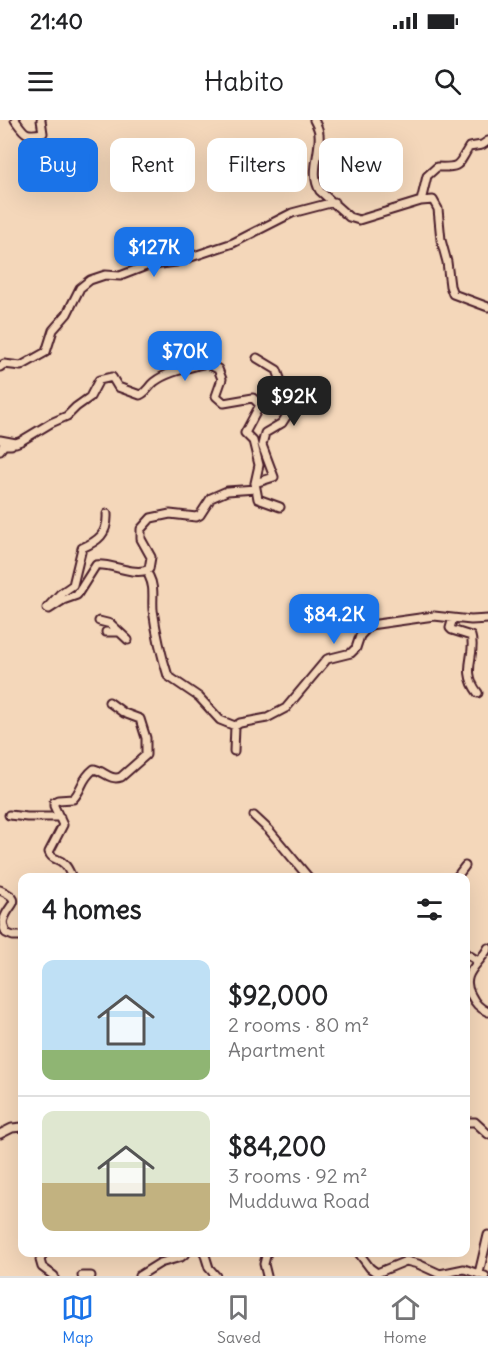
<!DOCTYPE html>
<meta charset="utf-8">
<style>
:root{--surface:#fff;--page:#f6f6f6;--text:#202124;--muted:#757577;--line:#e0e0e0;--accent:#1a73e8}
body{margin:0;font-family:Delius,sans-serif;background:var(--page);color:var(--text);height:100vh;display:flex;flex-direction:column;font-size:22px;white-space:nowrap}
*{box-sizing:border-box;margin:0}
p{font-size:20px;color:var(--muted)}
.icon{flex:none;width:33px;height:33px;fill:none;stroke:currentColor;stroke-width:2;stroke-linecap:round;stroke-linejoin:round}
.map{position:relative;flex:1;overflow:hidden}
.side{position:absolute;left:18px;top:753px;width:452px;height:384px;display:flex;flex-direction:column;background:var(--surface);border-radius:12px;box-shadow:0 6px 24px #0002}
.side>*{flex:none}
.top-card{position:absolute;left:18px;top:18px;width:453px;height:54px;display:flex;gap:12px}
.price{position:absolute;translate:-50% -51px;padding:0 14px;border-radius:12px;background:var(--accent);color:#fff;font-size:20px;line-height:39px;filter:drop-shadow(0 2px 3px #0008)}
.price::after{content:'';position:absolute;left:50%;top:36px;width:18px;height:14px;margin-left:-9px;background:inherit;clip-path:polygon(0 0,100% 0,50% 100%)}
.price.on{background:#222;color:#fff}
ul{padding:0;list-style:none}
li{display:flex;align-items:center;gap:18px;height:150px;padding:0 24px}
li+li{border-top:2px solid var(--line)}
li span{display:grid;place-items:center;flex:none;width:168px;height:120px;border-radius:12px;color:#555}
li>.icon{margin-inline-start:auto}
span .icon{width:72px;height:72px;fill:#fffc;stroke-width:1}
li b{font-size:26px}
h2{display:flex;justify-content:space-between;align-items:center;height:72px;padding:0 24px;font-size:26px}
.chip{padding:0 21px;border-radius:12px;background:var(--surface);box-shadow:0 6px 24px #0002;font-size:21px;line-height:54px}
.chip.on{background:var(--accent);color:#fff}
.status{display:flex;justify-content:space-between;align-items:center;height:42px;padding:0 30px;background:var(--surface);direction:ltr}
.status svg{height:16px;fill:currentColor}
header{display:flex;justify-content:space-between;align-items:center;height:78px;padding:0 24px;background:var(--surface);font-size:27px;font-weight:600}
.dock{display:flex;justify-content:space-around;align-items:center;height:84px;border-top:2px solid var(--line);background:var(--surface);font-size:16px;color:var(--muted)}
.dock a{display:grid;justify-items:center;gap:3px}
.dock .on{color:var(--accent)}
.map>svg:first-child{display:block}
</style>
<div class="status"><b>21:40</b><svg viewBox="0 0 49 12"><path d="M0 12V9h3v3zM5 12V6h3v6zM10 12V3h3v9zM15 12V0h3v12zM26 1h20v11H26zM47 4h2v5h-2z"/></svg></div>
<header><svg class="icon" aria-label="menu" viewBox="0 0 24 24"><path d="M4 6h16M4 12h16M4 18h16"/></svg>Habito<svg class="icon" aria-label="search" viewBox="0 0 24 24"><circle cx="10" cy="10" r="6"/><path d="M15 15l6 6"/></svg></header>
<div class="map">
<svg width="488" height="1156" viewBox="0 0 488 1156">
<rect width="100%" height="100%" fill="#f4d7ba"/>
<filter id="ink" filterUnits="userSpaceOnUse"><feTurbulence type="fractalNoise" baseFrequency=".0167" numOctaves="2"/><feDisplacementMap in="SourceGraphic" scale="12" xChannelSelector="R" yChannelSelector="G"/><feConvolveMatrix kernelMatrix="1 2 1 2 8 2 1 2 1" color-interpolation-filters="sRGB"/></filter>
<g filter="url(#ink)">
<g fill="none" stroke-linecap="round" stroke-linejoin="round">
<defs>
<path id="minor" d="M 15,0 C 25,14 25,16 43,13 L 41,0
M 314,0 C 316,4 319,9 319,14 C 321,31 309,54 320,71 L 349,97 L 359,100 L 421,81 L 433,80 L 438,89 L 441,120 L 447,142 L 450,166 L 453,174 L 488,187
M 421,81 L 427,56 L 437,47 C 461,48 458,45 469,27 L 482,25 L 488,21
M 0,247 L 4,244 L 21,246 L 46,232 L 53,210 L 67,194 L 80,168 L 90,160 L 105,155 L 120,156 L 146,146 L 176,142 L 233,123 L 292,93 L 334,82
M 0,320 L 16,323 L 21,321 L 51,303 L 67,296 L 76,287 L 90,277 L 99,260 L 112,257 L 118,267 L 140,275 C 147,272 148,267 154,262 C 168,251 189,248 206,243 L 218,249 L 222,259 L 216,276 L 224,283 L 253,278 L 260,285 L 245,313 L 253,321 L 259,345 L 255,363 L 258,379 L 280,387
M 0,330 L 4,325 L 11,325
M 255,363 L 274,357 L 262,325 L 265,313 L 282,303 L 291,289 L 277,250 L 257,238
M 107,394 C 108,414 98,421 82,428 L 73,465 L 60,474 L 47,488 L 49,489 L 63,480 L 77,475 L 96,445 C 112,443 135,457 149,449 L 151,437 L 141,419 L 141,409 L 151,398 L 170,394 L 196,397 L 200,395 L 211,378 L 227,371 L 256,369
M 149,456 C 155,468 152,477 153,490 C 156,512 161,534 168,556 L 199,577 L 220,600 L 235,606
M 453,498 L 450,508 L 452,510 L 471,516 C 477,534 460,550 478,573
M 99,501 L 111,504 L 128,520
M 106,512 L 119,512
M 234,631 L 235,606 L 240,603 L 267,598 L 286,588 L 327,539 L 351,533 L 356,528 L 360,516 L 370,505 L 434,496 L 471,500 L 488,499
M 9,695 L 27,697 L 60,697
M 254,696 L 269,710 L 309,758
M 72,758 C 70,753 68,747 64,744 C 58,737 52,741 49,732 L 63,705 L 54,686 L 54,682 L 58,680 L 73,679 C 83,669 80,660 94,649 C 104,651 110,661 121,657 L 146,635 L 146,618 L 140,599 L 124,593 L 109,582
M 456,758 L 465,746
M 0,770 C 25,781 9,783 4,799 C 2,803 4,808 6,813 L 13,816 L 22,816
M 488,828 C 480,844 459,854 471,875 C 475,883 479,888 488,892
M 465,833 L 478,841
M 465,1002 L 475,1002 L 488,1014
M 0,1014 L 12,1008 L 22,1007
M 44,1132 L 40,1140 L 42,1147 L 54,1156
M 204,1132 L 209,1148 L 216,1156
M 267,1132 L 264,1144 L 267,1156
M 358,1132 L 370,1148 L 377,1153 L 406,1141 L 418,1144 L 440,1154 L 464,1149 L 485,1156
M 479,1153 L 488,1115
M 82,1156 L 91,1156
M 139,1156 L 160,1143 L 181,1137 L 187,1132"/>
</defs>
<use href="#minor" stroke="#4a1f2b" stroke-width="11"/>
<use href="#minor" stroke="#f4d7ba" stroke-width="7"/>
</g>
</g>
</svg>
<b class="price" style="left:154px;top:158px">$127K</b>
<b class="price" style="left:185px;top:262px">$70K</b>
<b class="price on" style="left:294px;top:307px">$92K</b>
<b class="price" style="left:334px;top:525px">$84.2K</b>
<div class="top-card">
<a class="chip on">Buy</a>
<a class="chip">Rent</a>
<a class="chip">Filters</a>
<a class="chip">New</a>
</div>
<section class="side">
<h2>4 homes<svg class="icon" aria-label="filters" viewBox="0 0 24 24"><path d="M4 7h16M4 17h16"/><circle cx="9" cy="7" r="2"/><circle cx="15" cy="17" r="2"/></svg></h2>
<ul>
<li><span style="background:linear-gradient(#bfe0f5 75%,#8fb573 0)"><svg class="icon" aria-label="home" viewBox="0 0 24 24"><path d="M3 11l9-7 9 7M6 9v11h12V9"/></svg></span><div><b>$92,000</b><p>2 rooms · 80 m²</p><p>Apartment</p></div></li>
<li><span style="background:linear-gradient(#dfe7d0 60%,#c2b280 0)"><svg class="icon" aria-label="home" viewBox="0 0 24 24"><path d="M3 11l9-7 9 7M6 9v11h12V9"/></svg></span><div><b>$84,200</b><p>3 rooms · 92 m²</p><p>Mudduwa Road</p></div></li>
</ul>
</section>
</div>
<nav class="dock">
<a class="on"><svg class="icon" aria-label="map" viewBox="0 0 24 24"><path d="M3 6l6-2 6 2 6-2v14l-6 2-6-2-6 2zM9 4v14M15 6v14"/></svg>Map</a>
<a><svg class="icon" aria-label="saved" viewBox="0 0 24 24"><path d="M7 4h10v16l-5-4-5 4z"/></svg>Saved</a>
<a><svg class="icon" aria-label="home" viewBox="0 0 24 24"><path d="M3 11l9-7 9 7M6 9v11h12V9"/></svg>Home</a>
</nav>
